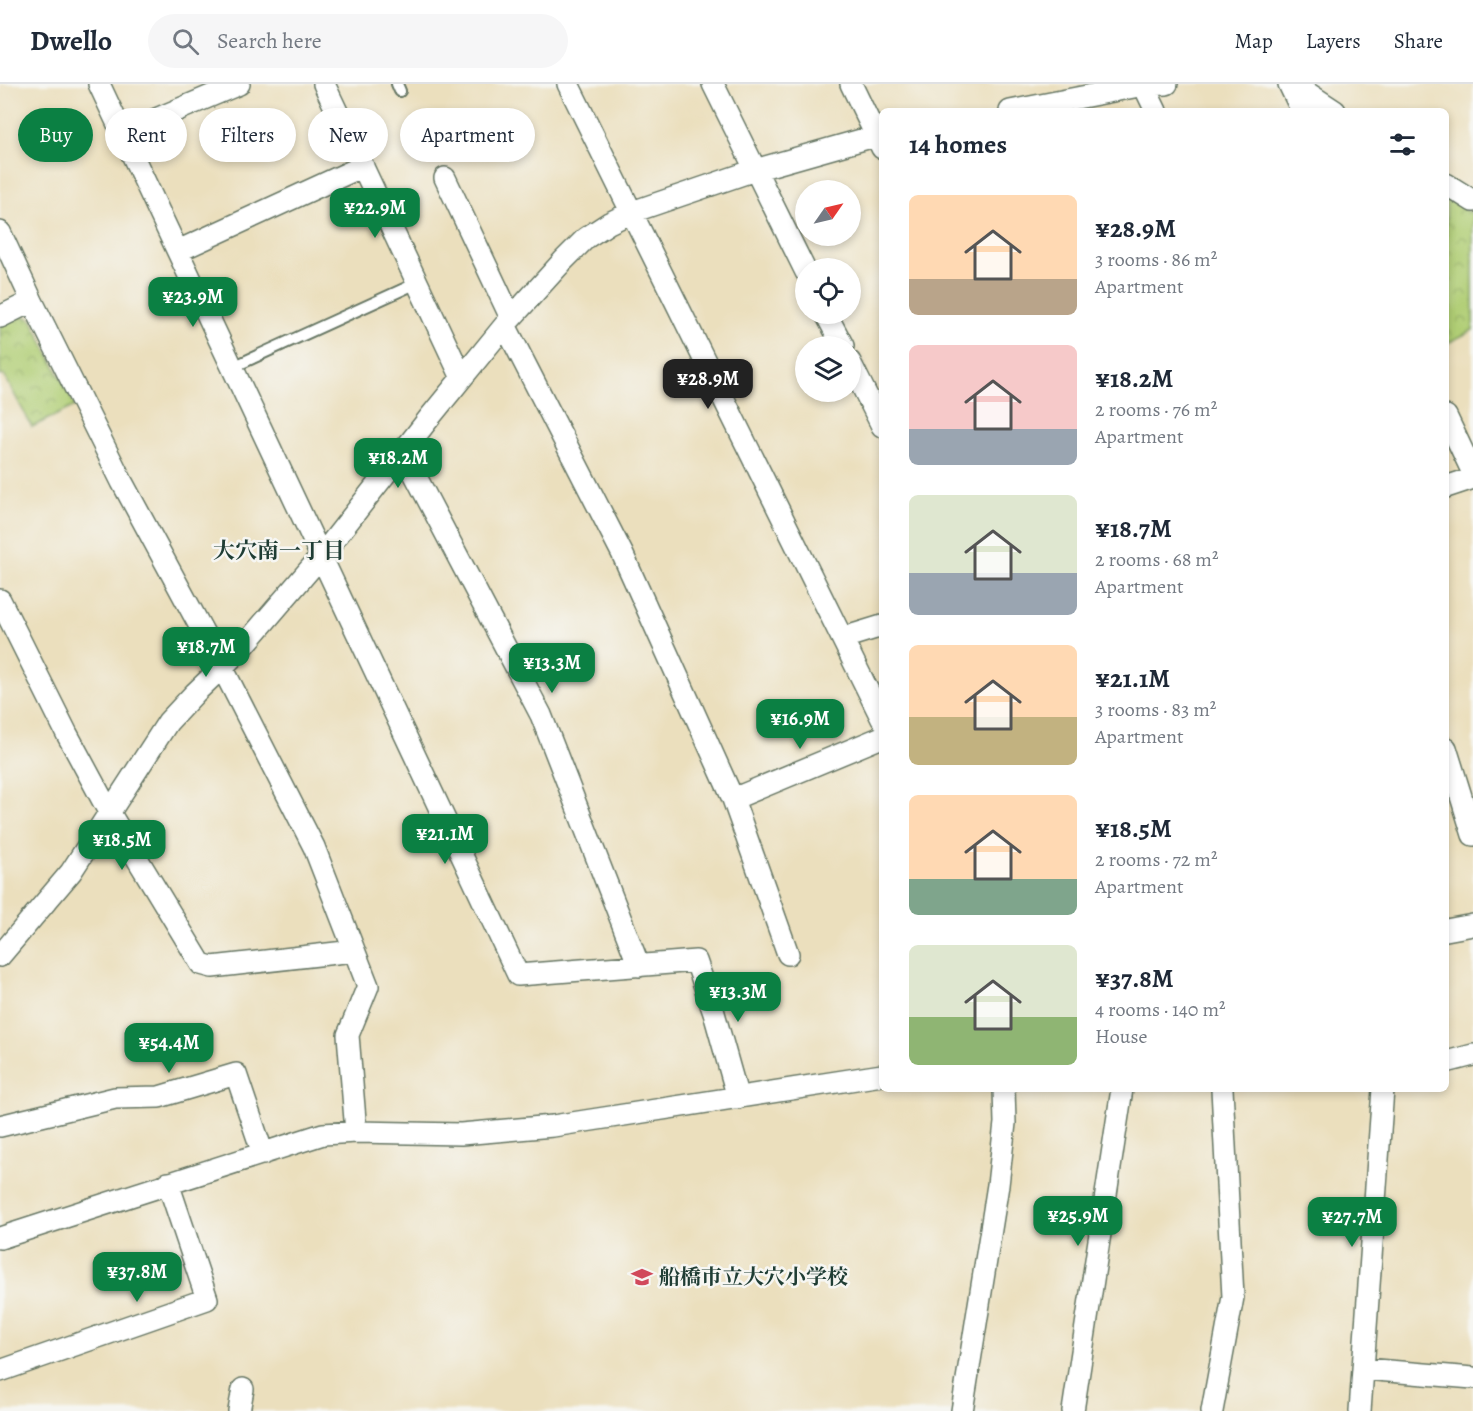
<!DOCTYPE html>
<meta charset="utf-8">
<style>
:root{--surface:#fff;--page:#f6f6f7;--text:#1f2937;--muted:#747a83;--line:#e0e1e3;--accent:#0b8043}
body{margin:0;font-family:Alegreya,"Noto Serif JP",serif;background:var(--page);color:var(--text);height:100vh;display:flex;flex-direction:column;font-size:22px;white-space:nowrap}
*{box-sizing:border-box;margin:0}
p{font-size:20px;color:var(--muted)}
.icon{flex:none;width:33px;height:33px;fill:none;stroke:currentColor;stroke-width:2;stroke-linecap:round;stroke-linejoin:round}
.map{position:relative;flex:1;overflow:hidden}
.side{position:absolute;left:879px;top:24px;width:570px;height:984px;display:flex;flex-direction:column;background:var(--surface);border-radius:9px;box-shadow:0 3px 9px #0003}
.side>*{flex:none}
.top-card{position:absolute;left:18px;top:24px;width:570px;height:54px;display:flex;gap:12px}
.needle{width:39px;rotate:56deg}
.controls{position:absolute;left:795px;top:96px;display:grid;gap:12px}
.controls a{display:grid;place-items:center;width:66px;height:66px;border-radius:50%;background:var(--surface);box-shadow:0 3px 9px #0003;font-size:30px}
.price{position:absolute;translate:-50% -51px;padding:0 14px;border-radius:12px;background:var(--accent);color:#fff;font-size:20px;line-height:39px;filter:drop-shadow(0 2px 3px #0008)}
.price::after{content:'';position:absolute;left:50%;top:36px;width:18px;height:14px;margin-left:-9px;background:inherit;clip-path:polygon(0 0,100% 0,50% 100%)}
.price.on{background:#222;color:#fff}
ul{padding:0;list-style:none}
li{display:flex;align-items:center;gap:18px;height:150px;padding:0 30px}
li span{display:grid;place-items:center;flex:none;width:168px;height:120px;border-radius:9px;color:#555}
li>.icon{margin-inline-start:auto}
span .icon{width:72px;height:72px;fill:#fffc;stroke-width:1}
li b{font-size:26px}
h2{display:flex;justify-content:space-between;align-items:center;height:72px;padding:0 30px;font-size:26px}
.pill{padding:0 21px;border-radius:27px;background:var(--surface);box-shadow:0 3px 9px #0003;font-size:21px;line-height:54px}
.pill.on{background:var(--accent);color:#fff}
header{display:flex;align-items:center;gap:36px;box-sizing:border-box;height:84px;padding:0 30px;background:var(--surface);border-bottom:2px solid var(--line)}
header strong{font-size:28px}
nav{display:flex;gap:33px;margin-inline-start:auto;font-size:21px}
.search{width:420px;height:54px;background:var(--page);display:flex;align-items:center;gap:15px;box-sizing:border-box;padding:0 21px;border-radius:33px;color:var(--muted);font-size:22px}
.map>svg:first-child{display:block}
</style>
<header>
<strong>Dwello</strong>
<div class="search"><svg class="icon" aria-label="search" viewBox="0 0 24 24"><circle cx="10" cy="10" r="6"/><path d="M15 15l6 6"/></svg>Search here</div>
<nav><a>Map</a><a>Layers</a><a>Share</a></nav>
</header>
<div class="map">
<svg width="1473" height="1327" viewBox="0 0 1473 1327">
<defs>
<pattern id="park-crowns" width="20" height="18" patternUnits="userSpaceOnUse" patternTransform="scale(1.5)"><rect width="20" height="18" fill="#b0ce75"/><path d="M2 6a3 3 0 1 1 6 0M12 15a3 3 0 1 1 6 0" fill="none" stroke="#8fa861"/></pattern>
</defs>
<rect width="100%" height="100%" fill="#f6f6f2"/>
<filter id="ink" filterUnits="userSpaceOnUse"><feTurbulence type="fractalNoise" baseFrequency=".0167" numOctaves="2"/><feDisplacementMap in="SourceGraphic" scale="12" xChannelSelector="R" yChannelSelector="G"/><feConvolveMatrix kernelMatrix="1 2 1 2 8 2 1 2 1" color-interpolation-filters="sRGB"/></filter>
<filter id="wash" filterUnits="userSpaceOnUse"><feTurbulence type="fractalNoise" baseFrequency=".008" numOctaves="4" result="noise"/><feDisplacementMap in="SourceGraphic" scale="24" xChannelSelector="R" yChannelSelector="G"/><feGaussianBlur stdDeviation="1.35" result="paint"/><feColorMatrix in="noise" values="0 0 0 0 0 0 0 0 0 0 0 0 0 0 0 0 0 1.4 0 .05"/><feComposite in="paint" operator="in"/></filter>
<g filter="url(#wash)">
<rect width="100%" height="100%" fill="#ebdfbd"/>
<path fill="url(#park-crowns)" stroke="#688654" stroke-width="1.5" d="M 1446,113 L 1473,130 L 1473,246 L 1446,260 Z
M 19,230 L 31,235 L 75,322 L 32,343 L 4,291 L 0,292 L 0,240 Z"/>
</g>
<g filter="url(#ink)">
<g fill="none" stroke-linecap="round" stroke-linejoin="round">
<defs>
<path id="lane" d="M 397,0 L 400,7
M 233,283 L 417,199"/>
<path id="street" d="M 99,0 L 518,891 L 696,877 L 714,929 L 738,1014
M 324,0 L 462,294
M 568,0 L 882,635
M 713,0 L 806,188
M 851,0 L 882,64
M 1143,0 L 1156,27
M 1289,0 L 1302,27
M 1294,0 L 1335,27
M 1010,27 L 1144,1 L 1167,0
M 123,49 L 239,0
M 445,94 L 511,234
M 1446,100 L 1473,117
M 0,148 L 32,217 L 122,398 L 222,583 L 314,763 L 368,902 L 348,951 L 356,1048
M 178,167 L 363,82
M 826,230 L 843,262
M 0,233 L 32,217
M 505,241 L 622,469 L 733,715 L 788,870
M 850,278 L 882,342
M 1446,332 L 1473,389
M 403,368 L 541,631 L 639,882
M 1446,403 L 1473,394
M 0,516 L 67,650 L 109,728 L 201,880 L 212,883 L 354,867
M 843,554 L 882,542
M 1446,664 L 1473,751
M 733,715 L 882,653
M 1446,846 L 1473,841
M 0,872 L 71,788 L 168,638 L 195,609 L 243,563 L 322,471 L 430,333 L 505,241 L 563,177 L 586,154 L 609,139 L 632,128 L 755,86 L 882,50
M 1446,978 L 1473,971
M 0,1042 L 115,1014 L 159,1013 L 236,990 L 263,1070
M 0,1154 L 323,1050 L 356,1048 L 461,1050 L 553,1042 L 882,991
M 1364,1285 L 1473,1294
M 0,1287 L 207,1215 L 168,1099
M 239,1327 L 243,1305
M 962,1327 L 998,1101 L 1005,1039 L 1004,1005
M 1073,1327 L 1122,1005
M 1212,1327 L 1233,1213 L 1222,1005
M 1360,1327 L 1383,1005"/>
</defs>
<use href="#lane" stroke="#667664" stroke-width="14"/>
<use href="#street" stroke="#667664" stroke-width="24"/>
<use href="#lane" stroke="#fff" stroke-width="10"/>
<use href="#street" stroke="#fff" stroke-width="21"/>
</g>
</g>
<defs>
<symbol id="school-bare" viewBox="-9 -9 18 18"><path d="M0-5L7-2L0 1L-7-2ZM-4 1L0 2.5L4 1V4Q0 6-4 4Z" fill="#d1495b" stroke="#f6f6f2" stroke-width="2.5" paint-order="stroke"/></symbol>
</defs>
<g fill-rule="evenodd">
<use href="#school-bare" x="627" y="1178" width="30" height="30"/>
</g>
<g text-anchor="middle" dominant-baseline="central" stroke-width="5" stroke-linejoin="round" paint-order="stroke">
<g font-size="21" font-weight="bold" fill="#1f3d34" stroke="#f6f6f2" text-anchor="start">
<text x="659" y="1193">船橋市立大穴小学校</text>
</g>
<g font-size="22" font-weight="bold" fill="#1f3d34" stroke="#f6f6f2">
<text x="279" y="467">大穴南一丁目</text>
</g>
</g>
</svg>
<div class="controls">
<a><svg class="needle" viewBox="-14 -14 28 28"><path d="M0-13l5 13h-10z" fill="#e53935"/><path d="M0 13l5-13h-10z" fill="#747a83"/></svg></a>
<a><svg class="icon" aria-label="locate" viewBox="0 0 24 24"><circle cx="12" cy="12" r="6"/><path d="M12 2v4M12 18v4M2 12h4M18 12h4"/></svg></a>
<a><svg class="icon" aria-label="layers" viewBox="0 0 24 24"><path d="M12 4l9 5-9 5-9-5zM3 14l9 5 9-5"/></svg></a>
</div>
<b class="price" style="left:375px;top:155px">¥22.9M</b>
<b class="price" style="left:193px;top:244px">¥23.9M</b>
<b class="price on" style="left:708px;top:326px">¥28.9M</b>
<b class="price" style="left:398px;top:405px">¥18.2M</b>
<b class="price" style="left:206px;top:594px">¥18.7M</b>
<b class="price" style="left:552px;top:610px">¥13.3M</b>
<b class="price" style="left:800px;top:666px">¥16.9M</b>
<b class="price" style="left:445px;top:781px">¥21.1M</b>
<b class="price" style="left:122px;top:787px">¥18.5M</b>
<b class="price" style="left:738px;top:939px">¥13.3M</b>
<b class="price" style="left:169px;top:990px">¥54.4M</b>
<b class="price" style="left:1078px;top:1163px">¥25.9M</b>
<b class="price" style="left:1352px;top:1164px">¥27.7M</b>
<b class="price" style="left:137px;top:1219px">¥37.8M</b>
<div class="top-card">
<a class="pill on">Buy</a>
<a class="pill">Rent</a>
<a class="pill">Filters</a>
<a class="pill">New</a>
<a class="pill">Apartment</a>
</div>
<section class="side">
<h2>14 homes<svg class="icon" aria-label="filters" viewBox="0 0 24 24"><path d="M4 7h16M4 17h16"/><circle cx="9" cy="7" r="2"/><circle cx="15" cy="17" r="2"/></svg></h2>
<ul>
<li><span style="background:linear-gradient(#ffd9b3 70%,#b9a48a 0)"><svg class="icon" aria-label="home" viewBox="0 0 24 24"><path d="M3 11l9-7 9 7M6 9v11h12V9"/></svg></span><div><b>¥28.9M</b><p>3 rooms · 86 m²</p><p>Apartment</p></div></li>
<li><span style="background:linear-gradient(#f6c9c9 70%,#9aa5b1 0)"><svg class="icon" aria-label="home" viewBox="0 0 24 24"><path d="M3 11l9-7 9 7M6 9v11h12V9"/></svg></span><div><b>¥18.2M</b><p>2 rooms · 76 m²</p><p>Apartment</p></div></li>
<li><span style="background:linear-gradient(#dfe7d0 65%,#9aa5b1 0)"><svg class="icon" aria-label="home" viewBox="0 0 24 24"><path d="M3 11l9-7 9 7M6 9v11h12V9"/></svg></span><div><b>¥18.7M</b><p>2 rooms · 68 m²</p><p>Apartment</p></div></li>
<li><span style="background:linear-gradient(#ffd9b3 60%,#c2b280 0)"><svg class="icon" aria-label="home" viewBox="0 0 24 24"><path d="M3 11l9-7 9 7M6 9v11h12V9"/></svg></span><div><b>¥21.1M</b><p>3 rooms · 83 m²</p><p>Apartment</p></div></li>
<li><span style="background:linear-gradient(#ffd9b3 70%,#7fa58c 0)"><svg class="icon" aria-label="home" viewBox="0 0 24 24"><path d="M3 11l9-7 9 7M6 9v11h12V9"/></svg></span><div><b>¥18.5M</b><p>2 rooms · 72 m²</p><p>Apartment</p></div></li>
<li><span style="background:linear-gradient(#dfe7d0 60%,#8fb573 0)"><svg class="icon" aria-label="home" viewBox="0 0 24 24"><path d="M3 11l9-7 9 7M6 9v11h12V9"/></svg></span><div><b>¥37.8M</b><p>4 rooms · 140 m²</p><p>House</p></div></li>
</ul>
</section>
</div>
